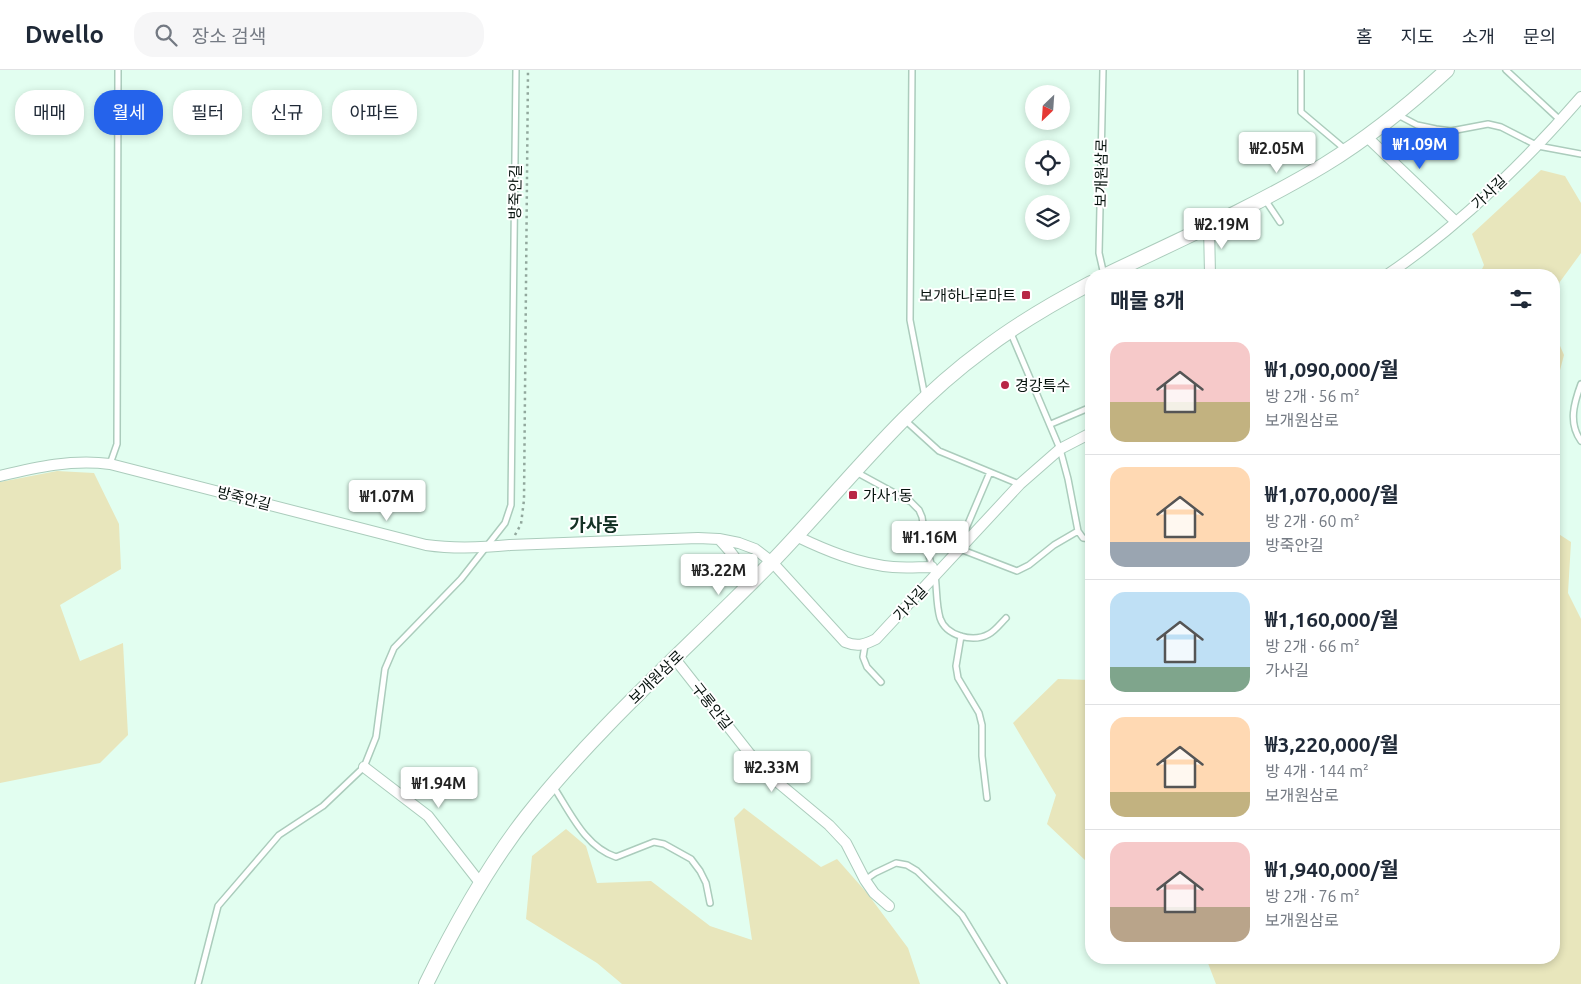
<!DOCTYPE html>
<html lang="ko">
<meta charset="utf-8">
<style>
:root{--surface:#fff;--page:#f6f6f7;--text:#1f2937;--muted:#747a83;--line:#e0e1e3;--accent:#2563eb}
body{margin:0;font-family:Ubuntu,"Noto Sans KR",sans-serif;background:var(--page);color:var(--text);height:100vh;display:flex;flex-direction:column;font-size:19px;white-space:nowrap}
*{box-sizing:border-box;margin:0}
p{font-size:16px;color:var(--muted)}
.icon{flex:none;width:28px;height:28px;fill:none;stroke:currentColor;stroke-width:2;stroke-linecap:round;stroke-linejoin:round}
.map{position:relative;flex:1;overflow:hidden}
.details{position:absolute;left:1085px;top:199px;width:475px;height:695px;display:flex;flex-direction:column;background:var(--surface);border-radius:20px;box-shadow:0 2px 8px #0003}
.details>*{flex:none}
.top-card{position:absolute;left:15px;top:20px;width:475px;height:45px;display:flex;gap:10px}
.needle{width:32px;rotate:205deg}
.buttons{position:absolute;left:1025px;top:15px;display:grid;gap:10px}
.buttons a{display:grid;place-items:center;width:45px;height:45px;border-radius:50%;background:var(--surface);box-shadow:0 2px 8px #0003;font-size:25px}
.price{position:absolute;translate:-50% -42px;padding:0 11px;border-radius:5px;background:#fff;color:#222;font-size:16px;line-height:32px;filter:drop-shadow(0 1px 2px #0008)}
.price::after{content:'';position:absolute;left:50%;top:30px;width:15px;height:11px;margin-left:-8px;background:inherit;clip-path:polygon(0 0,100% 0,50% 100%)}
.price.on{background:var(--accent);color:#fff}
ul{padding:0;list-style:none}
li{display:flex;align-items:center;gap:15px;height:125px;padding:0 25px}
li+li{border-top:1px solid var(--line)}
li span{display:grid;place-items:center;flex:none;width:140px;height:100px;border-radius:15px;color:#555}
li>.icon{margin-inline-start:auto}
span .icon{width:60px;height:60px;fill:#fffc;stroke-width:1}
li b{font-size:21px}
h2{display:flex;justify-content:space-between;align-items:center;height:60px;padding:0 25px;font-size:21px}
.pill{padding:0 18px;border-radius:20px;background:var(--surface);box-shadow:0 2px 8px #0003;font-size:18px;line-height:45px}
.pill.on{background:var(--accent);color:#fff}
header{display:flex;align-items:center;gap:30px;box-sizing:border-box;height:70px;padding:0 25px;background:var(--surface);border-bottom:1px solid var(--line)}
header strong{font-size:24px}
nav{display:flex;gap:28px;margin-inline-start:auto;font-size:18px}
.search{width:350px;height:45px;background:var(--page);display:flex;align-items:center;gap:12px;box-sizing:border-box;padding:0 18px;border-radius:20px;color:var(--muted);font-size:19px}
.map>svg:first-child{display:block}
</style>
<header>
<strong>Dwello</strong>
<div class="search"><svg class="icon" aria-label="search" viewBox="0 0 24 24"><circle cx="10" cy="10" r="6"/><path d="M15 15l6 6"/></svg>장소 검색</div>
<nav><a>홈</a><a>지도</a><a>소개</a><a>문의</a></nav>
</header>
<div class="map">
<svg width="1581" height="914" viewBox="0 0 1581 914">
<rect width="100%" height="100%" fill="#e2fef0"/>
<path fill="#e8e6bc" d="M 1541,100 L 1565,106 L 1581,133 L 1581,183 L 1554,220 L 1554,205 L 1479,205 L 1484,195 L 1472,164 Z
M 1554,262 L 1564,285 L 1554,323 Z
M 57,401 L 94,403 L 119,454 L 121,499 L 60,535 L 80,591 L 123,573 L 128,665 L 100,693 L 0,713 L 0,412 Z
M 1554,461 L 1571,472 L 1568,523 L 1581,549 L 1581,914 L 1216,914 L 1206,888 L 1554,888 Z
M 1058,609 L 1091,610 L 1091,792 L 1087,792 L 1047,754 L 1056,725 L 1013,653 Z
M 744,738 L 821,797 L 837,789 L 867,823 L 908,878 L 920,914 L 622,914 L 597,893 L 526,849 L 532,786 L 566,759 L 586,776 L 597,813 L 651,811 L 710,856 L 752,870 L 734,748 Z"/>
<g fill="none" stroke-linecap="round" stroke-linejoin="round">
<defs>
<path id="service" d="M 912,0 L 910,250 L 925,327
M 1103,0 L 1099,183 L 1104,205
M 1301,0 L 1301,42 L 1346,80
M 1506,0 L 1560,50
M 1398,45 L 1417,55 L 1436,59 L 1451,61 L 1488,54 L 1501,57 L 1538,76 L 1581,84
M 1264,128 L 1280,152
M 1010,261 L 1060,379 L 1068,409 L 1078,461 L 1083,468 L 1091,469
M 1581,314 C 1574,333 1568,353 1581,371
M 906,351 L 939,381 L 1019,414
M 1051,354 L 1091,337
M 110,394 L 117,374 L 118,0
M 856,402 L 911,432 L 919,440 L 922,447 L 927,479 L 932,497
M 959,475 L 990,402
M 960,479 L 1017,501 L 1029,495 L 1054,475 L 1078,461
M 935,505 C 937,519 936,534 940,548 C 946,566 973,573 989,564 C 995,561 1001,553 1006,548
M 961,566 L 956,596 L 958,608 L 979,643 L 982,655 L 982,686 L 987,728
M 865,575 L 863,587 L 867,597 L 881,612
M 553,716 C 570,742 585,777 616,787 L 654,772 L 664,774 L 691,789 L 700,801 L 706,813 L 710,833
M 865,810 L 875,803 L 896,793 L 907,795 L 917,801 L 962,845 L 1004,914
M 198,914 L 218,836 L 279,765 L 323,736 L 364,697 L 376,667 L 385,599 L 394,578 L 461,509 L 505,453 L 511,435 L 516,0"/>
<path id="minor" d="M 1367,67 L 1456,152
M 1209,155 L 1210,205
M 1387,205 C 1459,156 1524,93 1581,27
M 0,406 C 37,397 72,389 110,394 L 426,475 C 454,479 481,478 510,475 L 698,468 L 719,469 L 739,473 L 755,479 L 772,492 L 845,572 C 857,577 864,575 876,569 L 1020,414 L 1060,379 L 1091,363
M 796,466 C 827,481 859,494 893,497 C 906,498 919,497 932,497
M 719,469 C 737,488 742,494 744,520
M 675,589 L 749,683 L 769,705 L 829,755 L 846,773 L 865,810 L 874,823 L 889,836
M 364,697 L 428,746 L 481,814"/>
<path id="secondary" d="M 1106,205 C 1179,170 1254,137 1324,95 C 1368,68 1409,35 1447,0
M 426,914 C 455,855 487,797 527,746 C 599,655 688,578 769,495 C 839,423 901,340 983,280 C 1017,254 1053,233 1091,213"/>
</defs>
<use href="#service" stroke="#abccbc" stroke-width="8"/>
<use href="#minor" stroke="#abccbc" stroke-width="12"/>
<use href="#secondary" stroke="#abccbc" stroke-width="16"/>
<path stroke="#91a79c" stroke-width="2.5" stroke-dasharray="2.5 4" stroke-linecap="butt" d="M 515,465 L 521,454 L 524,430 L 528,0"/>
<use href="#service" stroke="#fff" stroke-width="5"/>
<use href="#minor" stroke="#fff" stroke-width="10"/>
<use href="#secondary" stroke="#fff" stroke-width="14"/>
</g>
<g fill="#b82646" stroke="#fff" stroke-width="2">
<rect x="1021" y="220" width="10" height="10" rx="2.5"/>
<circle cx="1005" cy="315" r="5"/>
<rect x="848" y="420" width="10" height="10" rx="2.5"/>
</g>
<g text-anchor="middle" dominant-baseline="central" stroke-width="4" stroke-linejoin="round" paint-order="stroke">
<g font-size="15" fill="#06120d" stroke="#fff">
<text transform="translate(1101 103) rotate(-89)">보개원삼로</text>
<text transform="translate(515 122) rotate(-89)">방죽안길</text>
<text transform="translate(1489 122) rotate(-43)">가사길</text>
<text transform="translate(244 428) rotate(14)">방죽안길</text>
<text transform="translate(910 533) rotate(-47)">가사길</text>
<text transform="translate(656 607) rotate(-44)">보개원삼로</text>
<text transform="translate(712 636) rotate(52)">구롱안길</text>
</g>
<g font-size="15" fill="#06120d" stroke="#fff" text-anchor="start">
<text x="1016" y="225" text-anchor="end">보개하나로마트</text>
<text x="1015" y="315">경강특수</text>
<text x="863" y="425">가사1동</text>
</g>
<g font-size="18" font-weight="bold" fill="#143125" stroke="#fff">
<text x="594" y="454">가사동</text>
</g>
</g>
</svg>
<div class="buttons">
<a><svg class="needle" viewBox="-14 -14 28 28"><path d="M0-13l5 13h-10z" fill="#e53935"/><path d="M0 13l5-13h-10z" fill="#747a83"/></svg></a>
<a><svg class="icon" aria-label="locate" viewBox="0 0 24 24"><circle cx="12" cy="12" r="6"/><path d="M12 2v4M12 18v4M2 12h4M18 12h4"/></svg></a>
<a><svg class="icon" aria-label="layers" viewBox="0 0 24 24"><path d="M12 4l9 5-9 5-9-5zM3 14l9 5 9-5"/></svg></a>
</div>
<b class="price on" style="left:1420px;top:100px">₩1.09M</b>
<b class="price" style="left:1277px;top:104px">₩2.05M</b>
<b class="price" style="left:1222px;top:180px">₩2.19M</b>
<b class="price" style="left:387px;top:452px">₩1.07M</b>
<b class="price" style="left:930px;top:493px">₩1.16M</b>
<b class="price" style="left:719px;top:526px">₩3.22M</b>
<b class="price" style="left:772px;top:723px">₩2.33M</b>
<b class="price" style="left:439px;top:739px">₩1.94M</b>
<div class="top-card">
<a class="pill">매매</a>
<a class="pill on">월세</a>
<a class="pill">필터</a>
<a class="pill">신규</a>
<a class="pill">아파트</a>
</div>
<section class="details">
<h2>매물 8개<svg class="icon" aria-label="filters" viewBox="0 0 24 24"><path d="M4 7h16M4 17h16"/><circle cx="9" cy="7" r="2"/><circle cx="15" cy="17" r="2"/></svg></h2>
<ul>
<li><span style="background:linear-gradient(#f6c9c9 60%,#c2b280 0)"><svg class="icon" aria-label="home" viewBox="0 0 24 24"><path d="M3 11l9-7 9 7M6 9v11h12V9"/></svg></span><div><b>₩1,090,000/월</b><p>방 2개 · 56 m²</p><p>보개원삼로</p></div></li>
<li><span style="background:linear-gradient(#ffd9b3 75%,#9aa5b1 0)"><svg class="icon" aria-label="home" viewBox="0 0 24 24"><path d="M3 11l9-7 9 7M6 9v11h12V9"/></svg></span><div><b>₩1,070,000/월</b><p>방 2개 · 60 m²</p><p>방죽안길</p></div></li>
<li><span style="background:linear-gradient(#bfe0f5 75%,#7fa58c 0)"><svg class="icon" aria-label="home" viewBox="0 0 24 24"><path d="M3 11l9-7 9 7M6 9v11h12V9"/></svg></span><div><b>₩1,160,000/월</b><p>방 2개 · 66 m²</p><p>가사길</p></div></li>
<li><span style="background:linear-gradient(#ffd9b3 75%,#c2b280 0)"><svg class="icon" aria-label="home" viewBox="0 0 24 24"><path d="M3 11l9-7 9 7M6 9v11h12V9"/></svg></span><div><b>₩3,220,000/월</b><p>방 4개 · 144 m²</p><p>보개원삼로</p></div></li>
<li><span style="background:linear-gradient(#f6c9c9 65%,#b9a48a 0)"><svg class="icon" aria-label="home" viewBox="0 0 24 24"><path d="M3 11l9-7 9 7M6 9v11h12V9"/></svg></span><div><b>₩1,940,000/월</b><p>방 2개 · 76 m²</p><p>보개원삼로</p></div></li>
</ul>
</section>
</div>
